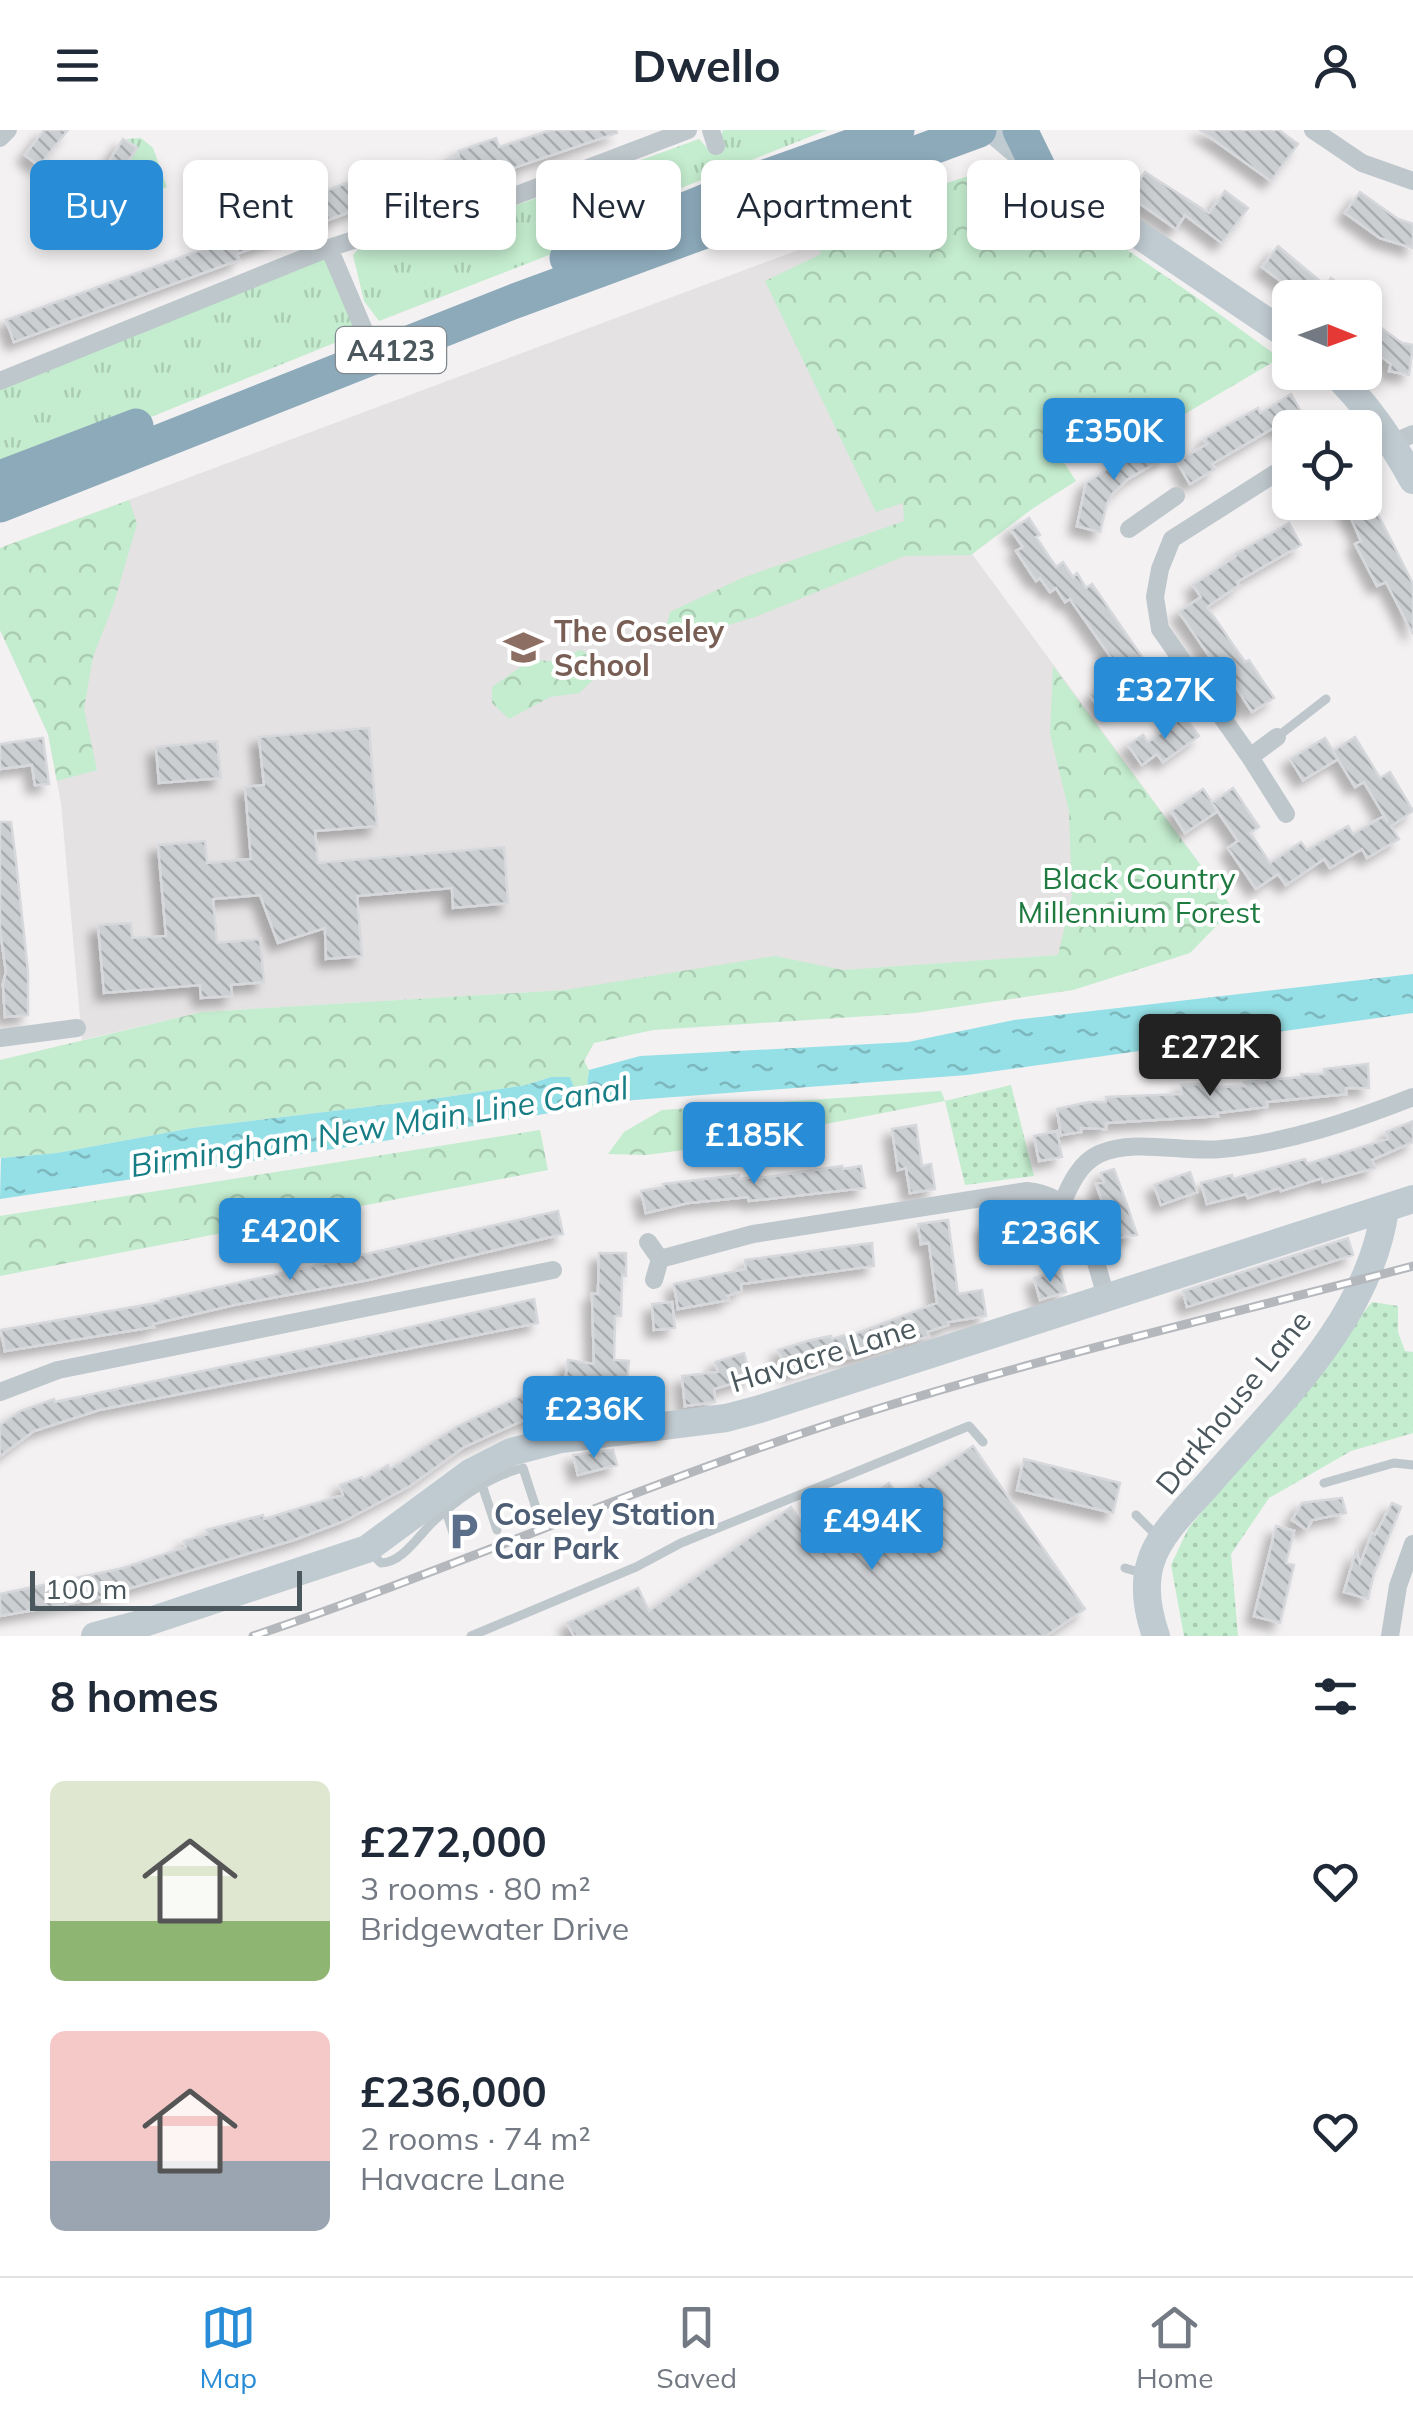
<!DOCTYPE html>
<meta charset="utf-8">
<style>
:root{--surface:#fff;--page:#f6f6f7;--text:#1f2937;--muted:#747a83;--line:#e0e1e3;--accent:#288cd6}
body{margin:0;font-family:Mulish,sans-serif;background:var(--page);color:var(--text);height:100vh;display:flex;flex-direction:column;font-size:38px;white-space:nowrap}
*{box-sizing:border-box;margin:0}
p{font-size:32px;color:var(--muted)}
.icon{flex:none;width:55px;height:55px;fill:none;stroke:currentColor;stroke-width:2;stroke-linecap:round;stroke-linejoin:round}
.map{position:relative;height:1506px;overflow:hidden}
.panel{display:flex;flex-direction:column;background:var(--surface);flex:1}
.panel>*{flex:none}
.top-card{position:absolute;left:30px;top:30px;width:1355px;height:90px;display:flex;gap:20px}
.needle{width:65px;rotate:91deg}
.controls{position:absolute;left:1272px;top:150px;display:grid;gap:20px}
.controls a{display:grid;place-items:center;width:110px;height:110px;border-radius:15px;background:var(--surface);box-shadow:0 5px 15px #0003;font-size:50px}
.scale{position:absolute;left:30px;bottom:25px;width:272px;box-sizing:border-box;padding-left:10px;border:5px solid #4a575d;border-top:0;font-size:28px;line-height:35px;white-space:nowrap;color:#4a575d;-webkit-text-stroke:8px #fff;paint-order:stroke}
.price{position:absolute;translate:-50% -85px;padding:0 22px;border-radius:10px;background:var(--accent);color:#fff;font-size:32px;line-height:65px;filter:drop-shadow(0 2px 5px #0008)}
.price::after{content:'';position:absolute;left:50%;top:60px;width:30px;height:22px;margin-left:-15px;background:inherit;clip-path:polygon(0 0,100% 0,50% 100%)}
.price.selected{background:#222;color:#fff}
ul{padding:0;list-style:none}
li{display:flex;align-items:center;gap:30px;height:250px;padding:0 50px}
li span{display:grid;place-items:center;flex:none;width:280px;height:200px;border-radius:15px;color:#555}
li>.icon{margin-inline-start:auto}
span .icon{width:120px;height:120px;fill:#fffc;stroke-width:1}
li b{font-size:42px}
h2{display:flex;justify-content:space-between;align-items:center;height:120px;padding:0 50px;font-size:42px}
.tag{padding:0 35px;border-radius:15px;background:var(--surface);box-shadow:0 5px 15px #0003;font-size:35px;line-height:90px}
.tag.selected{background:var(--accent);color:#fff}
header{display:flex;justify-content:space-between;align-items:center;height:130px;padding:0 50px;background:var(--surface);font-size:45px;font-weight:700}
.dock{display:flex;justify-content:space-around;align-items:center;height:140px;border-top:2px solid var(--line);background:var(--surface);font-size:28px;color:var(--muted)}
.dock a{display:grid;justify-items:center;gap:5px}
.dock .selected{color:var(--accent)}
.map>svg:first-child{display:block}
</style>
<header><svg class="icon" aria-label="menu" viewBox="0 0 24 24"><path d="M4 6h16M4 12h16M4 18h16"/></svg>Dwello<svg class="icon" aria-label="person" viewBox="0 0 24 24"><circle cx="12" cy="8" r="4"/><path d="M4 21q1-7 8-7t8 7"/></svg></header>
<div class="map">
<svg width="1413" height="1506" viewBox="0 0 1413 1506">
<defs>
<pattern id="grass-dots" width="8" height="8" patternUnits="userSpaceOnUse" patternTransform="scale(2.5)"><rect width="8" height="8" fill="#c4ecce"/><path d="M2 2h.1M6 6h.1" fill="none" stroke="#aaccb3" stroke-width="1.8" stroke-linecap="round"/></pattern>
<pattern id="forest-crowns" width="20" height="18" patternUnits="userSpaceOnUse" patternTransform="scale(2.5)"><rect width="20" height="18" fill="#c4ecce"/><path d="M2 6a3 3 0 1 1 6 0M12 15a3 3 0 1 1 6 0" fill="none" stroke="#aaccb3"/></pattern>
<pattern id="park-tufts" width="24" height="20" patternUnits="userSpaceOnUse" patternTransform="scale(2.5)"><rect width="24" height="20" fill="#c4ecce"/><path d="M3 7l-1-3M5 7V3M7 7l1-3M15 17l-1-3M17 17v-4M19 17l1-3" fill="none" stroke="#aaccb3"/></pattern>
<pattern id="water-ripples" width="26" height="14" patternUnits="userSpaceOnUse" patternTransform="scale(2.5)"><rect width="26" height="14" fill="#95e0e6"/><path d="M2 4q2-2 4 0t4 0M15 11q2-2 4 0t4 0" fill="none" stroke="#7cb8be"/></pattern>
<pattern id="building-back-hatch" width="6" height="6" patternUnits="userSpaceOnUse" patternTransform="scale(2.5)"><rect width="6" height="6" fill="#cccfd2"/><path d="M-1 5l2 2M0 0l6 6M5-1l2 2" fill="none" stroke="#a8abae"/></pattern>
<filter id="shadow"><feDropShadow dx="-8" dy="8" stdDeviation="5" flood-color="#0004"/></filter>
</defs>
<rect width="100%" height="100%" fill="#f3f1f2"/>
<path fill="#e4e2e3" d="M 817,113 L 879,253 L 953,398 L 1233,779 L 1059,825 L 565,860 L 202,882 L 82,910 L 61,673 L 48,604 L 0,500 L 0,418 Z"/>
<path fill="url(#grass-dots)" d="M 1011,955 L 1034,1046 L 965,1055 L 945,971 Z
M 1372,1172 L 1398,1176 L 1398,1202 L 1405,1221 L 1413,1222 L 1413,1303 L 1351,1321 L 1269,1368 L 1231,1424 L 1238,1506 L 1184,1506 L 1171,1435 L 1188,1399 Z"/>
<path fill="url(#forest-crowns)" d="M 1003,35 L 1193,165 L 1280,228 L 1154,302 L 1138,271 L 1050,311 L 1076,351 L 1032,379 L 971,425 L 905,426 L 755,487 L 701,503 L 666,500 L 670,482 L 742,448 L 904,391 L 903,373 L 876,382 L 765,151 L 821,124 L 817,113 L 837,88 Z
M 129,370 L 137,394 L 114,473 L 93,527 L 84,579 L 97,640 L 57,651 L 48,604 L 0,500 L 0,418 Z
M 580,520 L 587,523 L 592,551 L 579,563 L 550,567 L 509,589 L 492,573 L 492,557 L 532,529 L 556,532 Z
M 1053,536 L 1233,779 L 1190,823 L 1073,860 L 915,883 L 653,900 L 594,913 L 584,931 L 589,940 L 587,956 L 574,957 L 551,947 L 526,955 L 432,969 L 192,998 L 57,1023 L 0,1028 L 0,930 L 202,882 L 565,860 L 775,826 L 843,840 L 1058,825 L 1072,766 L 1069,681 L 1050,604 Z
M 941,961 L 945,971 L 707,1017 L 646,1025 L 608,1024 L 624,1002 L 662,980 Z
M 540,1000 L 548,1040 L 0,1146 L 0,1086 Z"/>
<path fill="url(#park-tufts)" d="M 723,0 L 827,0 L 646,72 L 624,96 L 379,191 L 364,171 L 353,125 L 364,113 L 398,99 L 462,95 L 699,9 L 710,21 L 720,11 Z
M 141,8 L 153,18 L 167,57 L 111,80 L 103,76 L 138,17 L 126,9 Z
M 329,118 L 364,201 L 0,348 L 0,251 Z"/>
<path fill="url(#water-ripples)" d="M 1413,844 L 1413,883 L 967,945 L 621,971 L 360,1015 L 0,1069 L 1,1028 L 57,1023 L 192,998 L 432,969 L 526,955 L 551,947 L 570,947 L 574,957 L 587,956 L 589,940 L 640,926 L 908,912 L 1014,890 Z"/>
<path fill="url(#building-back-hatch)" stroke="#d6d8dc" stroke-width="2.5" filter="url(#shadow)" d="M 44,0 L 68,0 L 39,36 L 25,25 Z
M 551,0 L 616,0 L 617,3 L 469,53 L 466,46 L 422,62 L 420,57 L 374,73 L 237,124 L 239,130 L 14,212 L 6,190 L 240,106 L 238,100 L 325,66 L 323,62 L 364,46 L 366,53 L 413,37 L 414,41 L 459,26 L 458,21 L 496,8 L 499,17 Z
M 1200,0 L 1279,0 L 1298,14 L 1271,51 Z
M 123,9 L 137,18 L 100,76 L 87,67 Z
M 1145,42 L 1209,83 L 1225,61 L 1248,78 L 1222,113 L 1185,85 L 1176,99 L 1129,66 Z
M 1360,62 L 1398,89 L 1413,94 L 1413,118 L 1380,108 L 1345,83 Z
M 1278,116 L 1326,156 L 1331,148 L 1356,168 L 1303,168 L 1262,137 Z
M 1365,186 L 1402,213 L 1413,215 L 1409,245 L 1389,241 L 1391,234 L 1365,214 Z
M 1291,264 L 1304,287 L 1280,301 L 1277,296 L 1212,334 L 1215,339 L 1190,354 L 1177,332 L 1207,314 L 1204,309 L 1229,294 L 1258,278 L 1260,283 Z
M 1154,308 L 1166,327 L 1128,349 L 1113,363 L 1107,373 L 1100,402 L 1077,396 L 1086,353 Z
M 1344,372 L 1371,372 L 1385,398 L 1413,454 L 1413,504 L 1386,452 L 1377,456 L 1355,414 L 1361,411 Z
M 1029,388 L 1040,405 L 1036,407 L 1056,437 L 1063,432 L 1073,447 L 1077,443 L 1086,458 L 1092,454 L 1157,549 L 1104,586 L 1090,565 L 1122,543 L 1070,469 L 1065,472 L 1056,458 L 1050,462 L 1040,448 L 1036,451 L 1016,421 L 1023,417 L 1011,400 Z
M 1289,393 L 1301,415 L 1237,452 L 1239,455 L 1207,477 L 1245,532 L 1249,530 L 1274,568 L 1252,582 L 1227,543 L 1223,546 L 1179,482 L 1201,467 L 1193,455 L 1236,426 L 1235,424 Z
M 1184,586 L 1199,606 L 1163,632 L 1157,624 L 1142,635 L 1128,615 L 1143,605 L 1148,612 Z
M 369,598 L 377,696 L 315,701 L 318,733 L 504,717 L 508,773 L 453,778 L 452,758 L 357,766 L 362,826 L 326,829 L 325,798 L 278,813 L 260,765 L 213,769 L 217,813 L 260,809 L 264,852 L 231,855 L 232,866 L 201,868 L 200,855 L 104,863 L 98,795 L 131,793 L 132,808 L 166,806 L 158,715 L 205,711 L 207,733 L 251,729 L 245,657 L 264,655 L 259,607 Z
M 1355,607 L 1380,648 L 1390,642 L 1413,681 L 1391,696 L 1399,709 L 1367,728 L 1362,719 L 1330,738 L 1324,729 L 1286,755 L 1278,744 L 1256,759 L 1228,718 L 1238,711 L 1212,673 L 1233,658 L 1259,697 L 1250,703 L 1270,733 L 1301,712 L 1307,720 L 1348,696 L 1353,704 L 1384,686 L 1388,692 L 1364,652 L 1355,657 L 1333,621 Z
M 43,608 L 49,654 L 35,655 L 32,635 L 0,639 L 0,614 Z
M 1325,608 L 1338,629 L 1303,650 L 1290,629 Z
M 217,611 L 221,648 L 159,653 L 156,617 Z
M 1203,659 L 1218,681 L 1185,703 L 1171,681 Z
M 0,692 L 11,692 L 16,731 L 28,842 L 28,885 L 5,887 L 3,854 L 6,842 L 0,799 Z
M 1368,934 L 1369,958 L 1346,958 L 1346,964 L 1267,972 L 1267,977 L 1217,983 L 1218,986 L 1106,993 L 1106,999 L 1081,998 L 1081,1002 L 1061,1005 L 1057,979 L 1089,972 L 1106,972 L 1106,967 L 1182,964 L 1181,955 L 1217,953 L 1217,957 L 1245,956 L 1244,952 L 1301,947 L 1301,944 L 1324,944 L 1324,939 Z
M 1413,991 L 1413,1012 L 1372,1030 L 1375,1038 L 1323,1052 L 1322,1048 L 1281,1061 L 1280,1058 L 1248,1068 L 1246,1064 L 1207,1074 L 1201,1053 L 1232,1045 L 1233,1049 L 1305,1029 L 1307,1034 L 1388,1009 L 1386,1002 Z
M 916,995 L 922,1036 L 931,1034 L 935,1059 L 910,1063 L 906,1038 L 898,1040 L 892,999 Z
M 1057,1001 L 1062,1027 L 1039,1031 L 1034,1006 Z
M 842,1036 L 843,1039 L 861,1036 L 865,1058 L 749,1071 L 748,1067 L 688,1073 L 646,1083 L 641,1061 L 664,1057 L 663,1054 L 739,1045 L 739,1049 L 760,1046 L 760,1048 Z
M 1114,1039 L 1126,1072 L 1137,1105 L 1115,1108 L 1096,1054 L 1104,1052 L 1101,1043 Z
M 1190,1042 L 1197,1062 L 1161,1075 L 1154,1055 Z
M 558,1081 L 563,1104 L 368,1150 L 234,1175 L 153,1194 L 154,1197 L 5,1221 L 1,1200 L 162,1172 L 161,1170 Z
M 1010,1089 L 1011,1097 L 1052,1093 L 1055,1115 L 1027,1119 L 1026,1112 L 986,1119 L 983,1094 Z
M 948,1090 L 958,1164 L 982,1160 L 986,1186 L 948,1192 L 948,1195 L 927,1202 L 929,1206 L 906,1213 L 905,1210 L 867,1224 L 845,1229 L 844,1226 L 788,1243 L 778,1220 L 811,1210 L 831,1206 L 832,1209 L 852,1203 L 852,1205 L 937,1173 L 929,1113 L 921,1114 L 918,1094 Z
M 1348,1108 L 1353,1125 L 1187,1177 L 1183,1161 Z
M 872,1113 L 874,1136 L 741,1154 L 741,1161 L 727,1166 L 729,1170 L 678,1179 L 674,1154 L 746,1139 L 745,1130 Z
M 599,1123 L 626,1123 L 626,1146 L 622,1145 L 621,1186 L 615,1186 L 614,1230 L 629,1231 L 627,1249 L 648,1258 L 642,1274 L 643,1281 L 615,1284 L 615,1279 L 588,1276 L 590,1264 L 564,1260 L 568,1230 L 594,1234 L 592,1164 L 598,1164 Z
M 1060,1140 L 1066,1162 L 1040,1170 L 1034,1148 Z
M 534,1169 L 538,1193 L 99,1280 L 34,1301 L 0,1326 L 0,1295 L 20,1281 L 54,1269 L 55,1272 L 384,1203 Z
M 672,1172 L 675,1198 L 654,1200 L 652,1174 Z
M 744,1223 L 751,1248 L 714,1259 L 715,1272 L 685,1276 L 682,1246 L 718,1242 L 715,1232 Z
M 533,1260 L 542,1282 L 464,1317 L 410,1356 L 344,1391 L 294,1410 L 90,1470 L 0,1486 L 0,1464 L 123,1438 L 186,1417 L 184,1411 L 208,1404 L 206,1400 L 263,1385 L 264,1389 L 343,1365 L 340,1355 L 362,1347 L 363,1350 L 388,1335 L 390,1339 L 458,1296 Z
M 973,1316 L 1085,1479 L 1046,1506 L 574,1506 L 567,1493 L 638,1458 L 649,1481 L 791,1377 L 811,1407 L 889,1353 L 899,1367 Z
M 613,1320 L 617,1335 L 578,1345 L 573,1325 Z
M 1024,1329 L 1120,1353 L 1113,1383 L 1017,1360 Z
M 1342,1368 L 1346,1383 L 1312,1390 L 1307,1400 L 1292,1390 L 1302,1373 Z
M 1392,1373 L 1401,1377 L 1374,1443 L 1368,1469 L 1344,1462 L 1356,1421 L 1360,1434 L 1372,1403 L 1375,1405 Z
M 1276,1396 L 1294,1401 L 1286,1433 L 1294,1435 L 1280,1493 L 1254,1486 Z"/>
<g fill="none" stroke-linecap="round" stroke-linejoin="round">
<path stroke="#bec7cc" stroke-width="9" d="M 1277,607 L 1326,569
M 1324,1353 L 1394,1333 L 1413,1335
M 482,1355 L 497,1400
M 446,1381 L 457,1415
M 1136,1385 L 1160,1409
M 369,1421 L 381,1433 C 403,1433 420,1403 435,1390 C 460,1367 490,1346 523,1338 L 538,1384
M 1125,1438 L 1145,1444
M 471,1506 L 636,1437 L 681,1413 L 969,1296 L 983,1312"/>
<path stroke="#bec7cc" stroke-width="18" d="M 711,0 L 716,16
M 1313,0 L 1362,33 L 1413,51
M 0,8 L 8,0
M 367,207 L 329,118 L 396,96 L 446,92 L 688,0
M 0,251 L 329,118
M 1347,298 L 1369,280
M 1392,313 L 1413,304
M 1129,399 L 1176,366
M 1250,627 L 1277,607
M 1286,684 L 1250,627 L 1160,499 L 1155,467 L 1160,439 L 1172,409 L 1290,334
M 0,908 L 77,898
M 1063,1071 C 1071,1053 1080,1033 1099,1024 C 1135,1008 1183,1023 1221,1019 C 1287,1013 1352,991 1413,967
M 648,1112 L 660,1129 L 654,1150
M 660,1129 L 753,1104 L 1027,1061 C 1086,1067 1091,1121 1107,1169
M 0,1262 L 58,1240 L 553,1140
M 1390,1506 L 1398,1456 L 1413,1414"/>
<path stroke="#bfcad1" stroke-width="28" d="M 994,0 L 1038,37 L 1290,207
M 1333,242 C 1367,274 1391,310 1413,350
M 95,1506 L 144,1493 L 367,1419 L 470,1343 L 511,1322 L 561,1309 L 726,1288 L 760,1279 L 1413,1069
M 1156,1506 C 1148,1483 1143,1455 1151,1431 C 1160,1402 1190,1375 1210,1352 C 1280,1272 1370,1188 1385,1079"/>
<path stroke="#8daabb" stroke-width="35" d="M 1020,0 L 1038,37
M 567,128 L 765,47 L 897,0
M 0,348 L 136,296
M 0,375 L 515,171 L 979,0"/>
<defs>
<path id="rail" d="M 253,1506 C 444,1442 629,1360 821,1297 C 1015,1233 1216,1188 1413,1136"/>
</defs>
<use href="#rail" stroke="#b4b7bb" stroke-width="9"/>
<use href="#rail" stroke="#fff" stroke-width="5" stroke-dasharray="15" stroke-linecap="butt"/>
</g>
<defs>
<symbol id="school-bare" viewBox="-9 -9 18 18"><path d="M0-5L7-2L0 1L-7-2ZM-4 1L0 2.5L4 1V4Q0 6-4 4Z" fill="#8d6e63" stroke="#fff" stroke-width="2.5" paint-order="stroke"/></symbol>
<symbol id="parking-bare" viewBox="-9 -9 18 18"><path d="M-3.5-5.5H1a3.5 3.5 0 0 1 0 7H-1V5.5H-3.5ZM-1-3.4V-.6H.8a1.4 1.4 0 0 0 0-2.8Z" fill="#5c6f8a" stroke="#fff" stroke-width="2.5" paint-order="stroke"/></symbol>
</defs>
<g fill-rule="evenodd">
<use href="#school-bare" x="496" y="490" width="55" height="55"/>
<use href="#parking-bare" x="436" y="1374" width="55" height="55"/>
</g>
<g text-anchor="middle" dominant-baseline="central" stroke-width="8" stroke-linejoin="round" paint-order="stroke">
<rect fill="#fff" stroke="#80898e" stroke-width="2.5" x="336" y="197" width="110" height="46" rx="8"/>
<g font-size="28" font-weight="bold" fill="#4a575d">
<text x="391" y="220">A4123</text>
</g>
<g font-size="30" font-weight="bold" fill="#785e54" stroke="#fff" text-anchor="start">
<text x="554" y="501">The Coseley<tspan x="554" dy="34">School</tspan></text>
</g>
<g font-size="30" fill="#1f7a40" stroke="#fff">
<text x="1139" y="748">Black Country<tspan x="1139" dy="34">Millennium Forest</tspan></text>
</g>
<g font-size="30" fill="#4a575d" stroke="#fff">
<text transform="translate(823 1224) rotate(-17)">Havacre Lane</text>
<text transform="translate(1233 1272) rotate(-51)">Darkhouse Lane</text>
</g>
<g font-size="30" font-weight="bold" fill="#4e5e75" stroke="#fff" text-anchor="start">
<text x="494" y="1384">Coseley Station<tspan x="494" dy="34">Car Park</tspan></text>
</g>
<g font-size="32" font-style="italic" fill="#177d85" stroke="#fff">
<text transform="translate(379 996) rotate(-9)">Birmingham New Main Line Canal</text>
</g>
</g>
</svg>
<div class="controls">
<a><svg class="needle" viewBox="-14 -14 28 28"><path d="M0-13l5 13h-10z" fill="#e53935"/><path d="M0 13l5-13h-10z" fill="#747a83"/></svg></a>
<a><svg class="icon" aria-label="locate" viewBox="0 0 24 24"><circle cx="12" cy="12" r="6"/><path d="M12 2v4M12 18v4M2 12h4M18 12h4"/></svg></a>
</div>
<div class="scale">100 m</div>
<b class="price" style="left:1114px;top:353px">£350K</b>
<b class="price" style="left:1165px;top:612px">£327K</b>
<b class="price selected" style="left:1210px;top:969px">£272K</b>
<b class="price" style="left:754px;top:1057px">£185K</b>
<b class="price" style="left:290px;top:1153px">£420K</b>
<b class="price" style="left:1050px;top:1155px">£236K</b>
<b class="price" style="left:594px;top:1331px">£236K</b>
<b class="price" style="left:872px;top:1443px">£494K</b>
<div class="top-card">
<a class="tag selected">Buy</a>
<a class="tag">Rent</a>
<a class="tag">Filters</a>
<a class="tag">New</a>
<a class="tag">Apartment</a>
<a class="tag">House</a>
</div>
</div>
<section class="panel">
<h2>8 homes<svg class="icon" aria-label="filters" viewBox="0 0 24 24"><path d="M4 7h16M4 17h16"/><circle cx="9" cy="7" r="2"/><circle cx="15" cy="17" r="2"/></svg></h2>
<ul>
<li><span style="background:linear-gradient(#dfe7d0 70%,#8fb573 0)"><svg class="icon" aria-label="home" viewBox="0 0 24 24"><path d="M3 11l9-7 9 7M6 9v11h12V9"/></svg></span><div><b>£272,000</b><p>3 rooms · 80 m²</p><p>Bridgewater Drive</p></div><svg class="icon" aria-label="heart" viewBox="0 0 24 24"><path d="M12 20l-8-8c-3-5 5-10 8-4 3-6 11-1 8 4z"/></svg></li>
<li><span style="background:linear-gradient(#f6c9c9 65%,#9aa5b1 0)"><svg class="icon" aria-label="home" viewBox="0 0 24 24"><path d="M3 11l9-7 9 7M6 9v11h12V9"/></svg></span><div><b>£236,000</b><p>2 rooms · 74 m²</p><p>Havacre Lane</p></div><svg class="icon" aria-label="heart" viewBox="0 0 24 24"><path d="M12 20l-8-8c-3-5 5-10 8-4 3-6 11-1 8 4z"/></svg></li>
</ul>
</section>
<nav class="dock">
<a class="selected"><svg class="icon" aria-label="map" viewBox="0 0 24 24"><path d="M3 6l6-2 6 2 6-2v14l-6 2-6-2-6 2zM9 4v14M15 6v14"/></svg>Map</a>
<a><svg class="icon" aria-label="saved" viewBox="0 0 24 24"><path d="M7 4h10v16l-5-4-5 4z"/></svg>Saved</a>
<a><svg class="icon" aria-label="home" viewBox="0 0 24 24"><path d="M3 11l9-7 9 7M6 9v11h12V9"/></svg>Home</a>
</nav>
